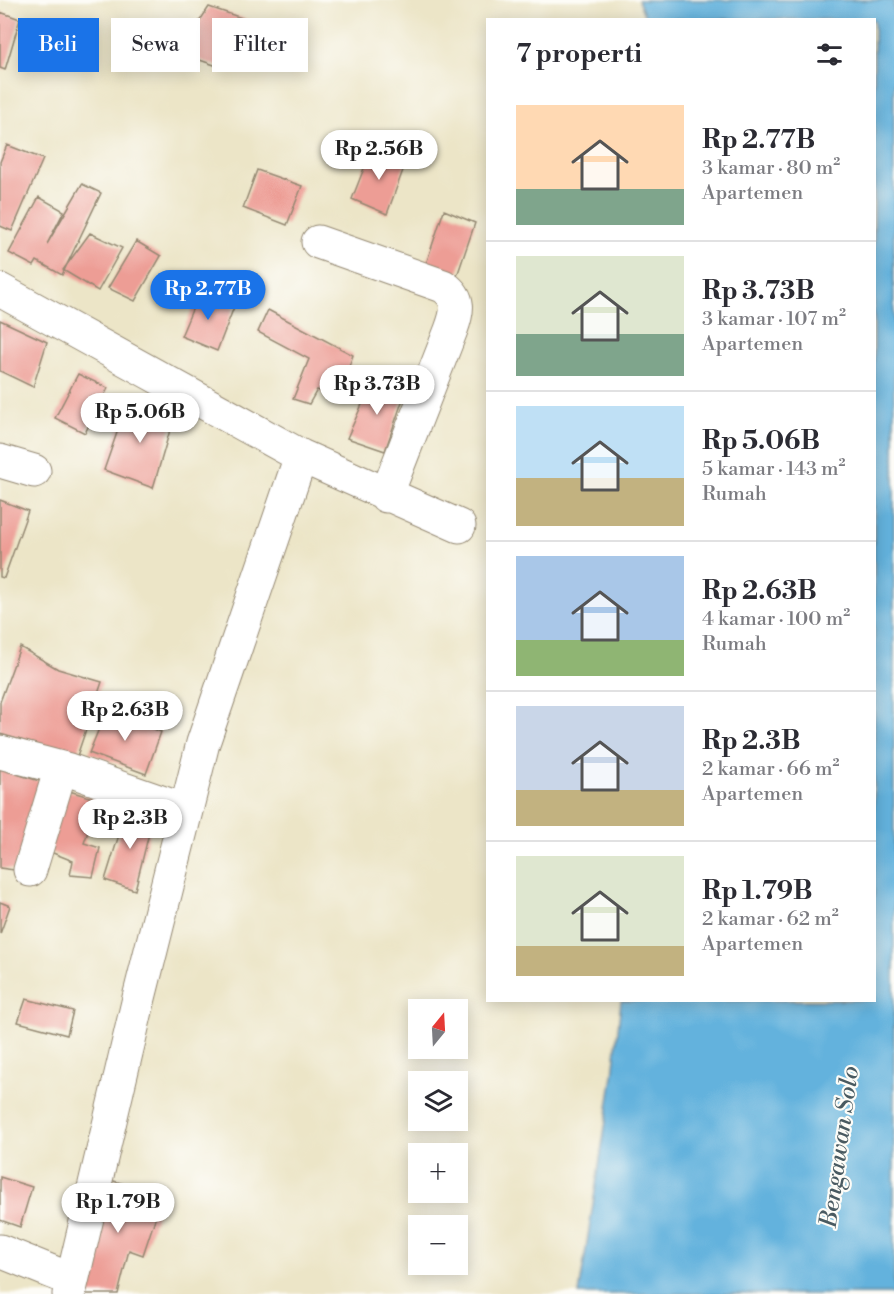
<!DOCTYPE html>
<html lang="id">
<meta charset="utf-8">
<style>
:root{--surface:#fff;--page:#f7f7f7;--text:#2b2b33;--muted:#7c7c81;--line:#e1e1e2;--accent:#1a73e8}
body{margin:0;font-family:"Libre Bodoni",serif;background:var(--page);color:var(--text);height:100vh;display:flex;flex-direction:column;font-size:22px;white-space:nowrap}
*{box-sizing:border-box;margin:0}
p{font-size:20px;color:var(--muted)}
.icon{flex:none;width:33px;height:33px;fill:none;stroke:currentColor;stroke-width:2;stroke-linecap:round;stroke-linejoin:round}
.map{position:relative;flex:1;overflow:hidden}
.panel{position:absolute;left:486px;top:18px;width:390px;height:984px;display:flex;flex-direction:column;background:var(--surface);border-radius:0px;box-shadow:0 3px 15px #0003}
.panel>*{flex:none}
.top-card{position:absolute;left:18px;top:18px;width:378px;height:54px;display:flex;gap:12px}
.needle{width:39px;rotate:18deg}
.controls{position:absolute;left:408px;top:999px;display:grid;gap:12px}
.controls a{display:grid;place-items:center;width:60px;height:60px;border-radius:0px;background:var(--surface);box-shadow:0 3px 15px #0003;font-size:30px}
.price{position:absolute;translate:-50% -51px;padding:0 14px;border-radius:21px;background:#fff;color:#222;font-size:20px;line-height:39px;filter:drop-shadow(0 2px 3px #0008)}
.price::after{content:'';position:absolute;left:50%;top:36px;width:18px;height:14px;margin-left:-9px;background:inherit;clip-path:polygon(0 0,100% 0,50% 100%)}
.price.current{background:var(--accent);color:#fff}
ul{padding:0;list-style:none}
li{display:flex;align-items:center;gap:18px;height:150px;padding:0 30px}
li+li{border-top:2px solid var(--line)}
li span{display:grid;place-items:center;flex:none;width:168px;height:120px;border-radius:0px;color:#555}
li>.icon{margin-inline-start:auto}
span .icon{width:72px;height:72px;fill:#fffc;stroke-width:1}
li b{font-size:26px}
h2{display:flex;justify-content:space-between;align-items:center;height:72px;padding:0 30px;font-size:26px}
.tag{padding:0 21px;border-radius:0px;background:var(--surface);box-shadow:0 3px 15px #0003;font-size:21px;line-height:54px}
.tag.current{background:var(--accent);color:#fff}
.map>svg:first-child{display:block}
</style>
<div class="map">
<svg width="894" height="1294" viewBox="0 0 894 1294">
<rect width="100%" height="100%" fill="#fdfcf7"/>
<filter id="ink" filterUnits="userSpaceOnUse"><feTurbulence type="fractalNoise" baseFrequency=".0167" numOctaves="2"/><feDisplacementMap in="SourceGraphic" scale="12" xChannelSelector="R" yChannelSelector="G"/><feConvolveMatrix kernelMatrix="1 2 1 2 8 2 1 2 1" color-interpolation-filters="sRGB"/></filter>
<filter id="wash" filterUnits="userSpaceOnUse"><feTurbulence type="fractalNoise" baseFrequency=".008" numOctaves="4" result="noise"/><feDisplacementMap in="SourceGraphic" scale="24" xChannelSelector="R" yChannelSelector="G"/><feGaussianBlur stdDeviation="1.35" result="paint"/><feColorMatrix in="noise" values="0 0 0 0 0 0 0 0 0 0 0 0 0 0 0 0 0 1.4 0 .05"/><feComposite in="paint" operator="in"/></filter>
<g filter="url(#wash)">
<rect width="100%" height="100%" fill="#ece5c7"/>
<path fill="#63b2dd" stroke="#4f6e7e" stroke-width="1.5" d="M 638,0 L 894,0 L 894,1294 L 579,1294 L 613,1076 L 621,1001 L 874,1000 L 874,20 L 646,19 Z"/>
<g id="blocks">
<path fill="#ed9d95" d="M 209,7 L 254,22 L 234,46 L 226,69 L 188,56 L 197,25 Z
M 0,12 L 20,19 L 5,70 L 0,68 Z
M 7,145 L 43,159 L 12,231 L 0,226 L 0,162 Z
M 372,148 L 406,162 L 387,214 L 352,199 Z
M 257,170 L 302,186 L 287,225 L 243,208 Z
M 82,184 L 101,193 L 62,275 L 37,261 L 34,266 L 9,253 L 39,197 L 64,211 L 47,244 Z
M 444,210 L 475,223 L 457,276 L 426,264 Z
M 90,233 L 122,248 L 98,291 L 63,270 Z
M 136,241 L 161,256 L 135,301 L 108,288 Z
M 200,291 L 234,307 L 217,351 L 181,336 Z
M 268,310 L 353,355 L 343,383 L 333,380 L 325,393 L 317,390 L 309,404 L 293,399 L 309,359 L 258,332 Z
M 0,320 L 47,342 L 33,387 L 0,371 Z
M 78,374 L 108,388 L 85,433 L 55,418 Z
M 373,380 L 405,393 L 385,451 L 347,438 Z
M 128,401 L 175,413 L 153,488 L 104,470 Z
M 0,500 L 28,511 L 4,578 L 0,577 Z
M 20,647 L 58,669 L 102,682 L 77,756 L 0,734 L 0,702 Z
M 107,709 L 161,732 L 146,774 L 89,753 Z
M 0,769 L 46,783 L 14,870 L 0,868 Z
M 66,790 L 99,800 L 84,843 L 100,848 L 93,877 L 70,875 L 73,861 L 48,851 Z
M 127,809 L 153,817 L 135,890 L 105,880 Z
M 0,902 L 10,906 L 0,934 Z
M 26,999 L 73,1011 L 67,1035 L 18,1022 Z
M 0,1177 L 32,1187 L 20,1227 L 0,1220 Z
M 103,1178 L 163,1195 L 143,1255 L 129,1250 L 118,1294 L 87,1294 L 81,1292 Z"/>
</g>
</g>
<g filter="url(#ink)">
<use href="#blocks" fill-opacity="0" stroke="#948872" stroke-width="1.5"/>
<g fill="none" stroke-linecap="round" stroke-linejoin="round">
<defs>
<path id="minor" d="M 318,242 L 443,286 C 461,298 458,311 451,330 L 386,496
M 0,290 L 301,456 L 459,526
M 0,461 L 34,471
M 0,752 L 69,770 L 184,810
M 30,870 L 61,768
M 0,1251 L 72,1280
M 69,1294 L 139,998 L 203,743 L 301,456"/>
</defs>
<use href="#minor" stroke="#948872" stroke-width="35"/>
<use href="#minor" stroke="#fff" stroke-width="33"/>
</g>
</g>
<g text-anchor="middle" dominant-baseline="central" stroke-width="4.5" stroke-linejoin="round" paint-order="stroke">
<g font-size="24" font-style="italic" fill="#495a61" stroke="#fdfcf7">
<text transform="translate(840 1147) rotate(-82)">Bengawan Solo</text>
</g>
</g>
</svg>
<div class="controls">
<a><svg class="needle" viewBox="-14 -14 28 28"><path d="M0-13l5 13h-10z" fill="#e53935"/><path d="M0 13l5-13h-10z" fill="#7c7c81"/></svg></a>
<a><svg class="icon" aria-label="layers" viewBox="0 0 24 24"><path d="M12 4l9 5-9 5-9-5zM3 14l9 5 9-5"/></svg></a>
<a>+</a>
<a>−</a>
</div>
<b class="price" style="left:379px;top:181px">Rp 2.56B</b>
<b class="price current" style="left:208px;top:321px">Rp 2.77B</b>
<b class="price" style="left:377px;top:416px">Rp 3.73B</b>
<b class="price" style="left:140px;top:444px">Rp 5.06B</b>
<b class="price" style="left:125px;top:742px">Rp 2.63B</b>
<b class="price" style="left:130px;top:850px">Rp 2.3B</b>
<b class="price" style="left:118px;top:1234px">Rp 1.79B</b>
<div class="top-card">
<a class="tag current">Beli</a>
<a class="tag">Sewa</a>
<a class="tag">Filter</a>
</div>
<section class="panel">
<h2>7 properti<svg class="icon" aria-label="filters" viewBox="0 0 24 24"><path d="M4 7h16M4 17h16"/><circle cx="9" cy="7" r="2"/><circle cx="15" cy="17" r="2"/></svg></h2>
<ul>
<li><span style="background:linear-gradient(#ffd9b3 70%,#7fa58c 0)"><svg class="icon" aria-label="home" viewBox="0 0 24 24"><path d="M3 11l9-7 9 7M6 9v11h12V9"/></svg></span><div><b>Rp 2.77B</b><p>3 kamar · 80 m²</p><p>Apartemen</p></div></li>
<li><span style="background:linear-gradient(#dfe7d0 65%,#7fa58c 0)"><svg class="icon" aria-label="home" viewBox="0 0 24 24"><path d="M3 11l9-7 9 7M6 9v11h12V9"/></svg></span><div><b>Rp 3.73B</b><p>3 kamar · 107 m²</p><p>Apartemen</p></div></li>
<li><span style="background:linear-gradient(#bfe0f5 60%,#c2b280 0)"><svg class="icon" aria-label="home" viewBox="0 0 24 24"><path d="M3 11l9-7 9 7M6 9v11h12V9"/></svg></span><div><b>Rp 5.06B</b><p>5 kamar · 143 m²</p><p>Rumah</p></div></li>
<li><span style="background:linear-gradient(#a9c7e8 70%,#8fb573 0)"><svg class="icon" aria-label="home" viewBox="0 0 24 24"><path d="M3 11l9-7 9 7M6 9v11h12V9"/></svg></span><div><b>Rp 2.63B</b><p>4 kamar · 100 m²</p><p>Rumah</p></div></li>
<li><span style="background:linear-gradient(#c9d6e8 70%,#c2b280 0)"><svg class="icon" aria-label="home" viewBox="0 0 24 24"><path d="M3 11l9-7 9 7M6 9v11h12V9"/></svg></span><div><b>Rp 2.3B</b><p>2 kamar · 66 m²</p><p>Apartemen</p></div></li>
<li><span style="background:linear-gradient(#dfe7d0 75%,#c2b280 0)"><svg class="icon" aria-label="home" viewBox="0 0 24 24"><path d="M3 11l9-7 9 7M6 9v11h12V9"/></svg></span><div><b>Rp 1.79B</b><p>2 kamar · 62 m²</p><p>Apartemen</p></div></li>
</ul>
</section>
</div>
